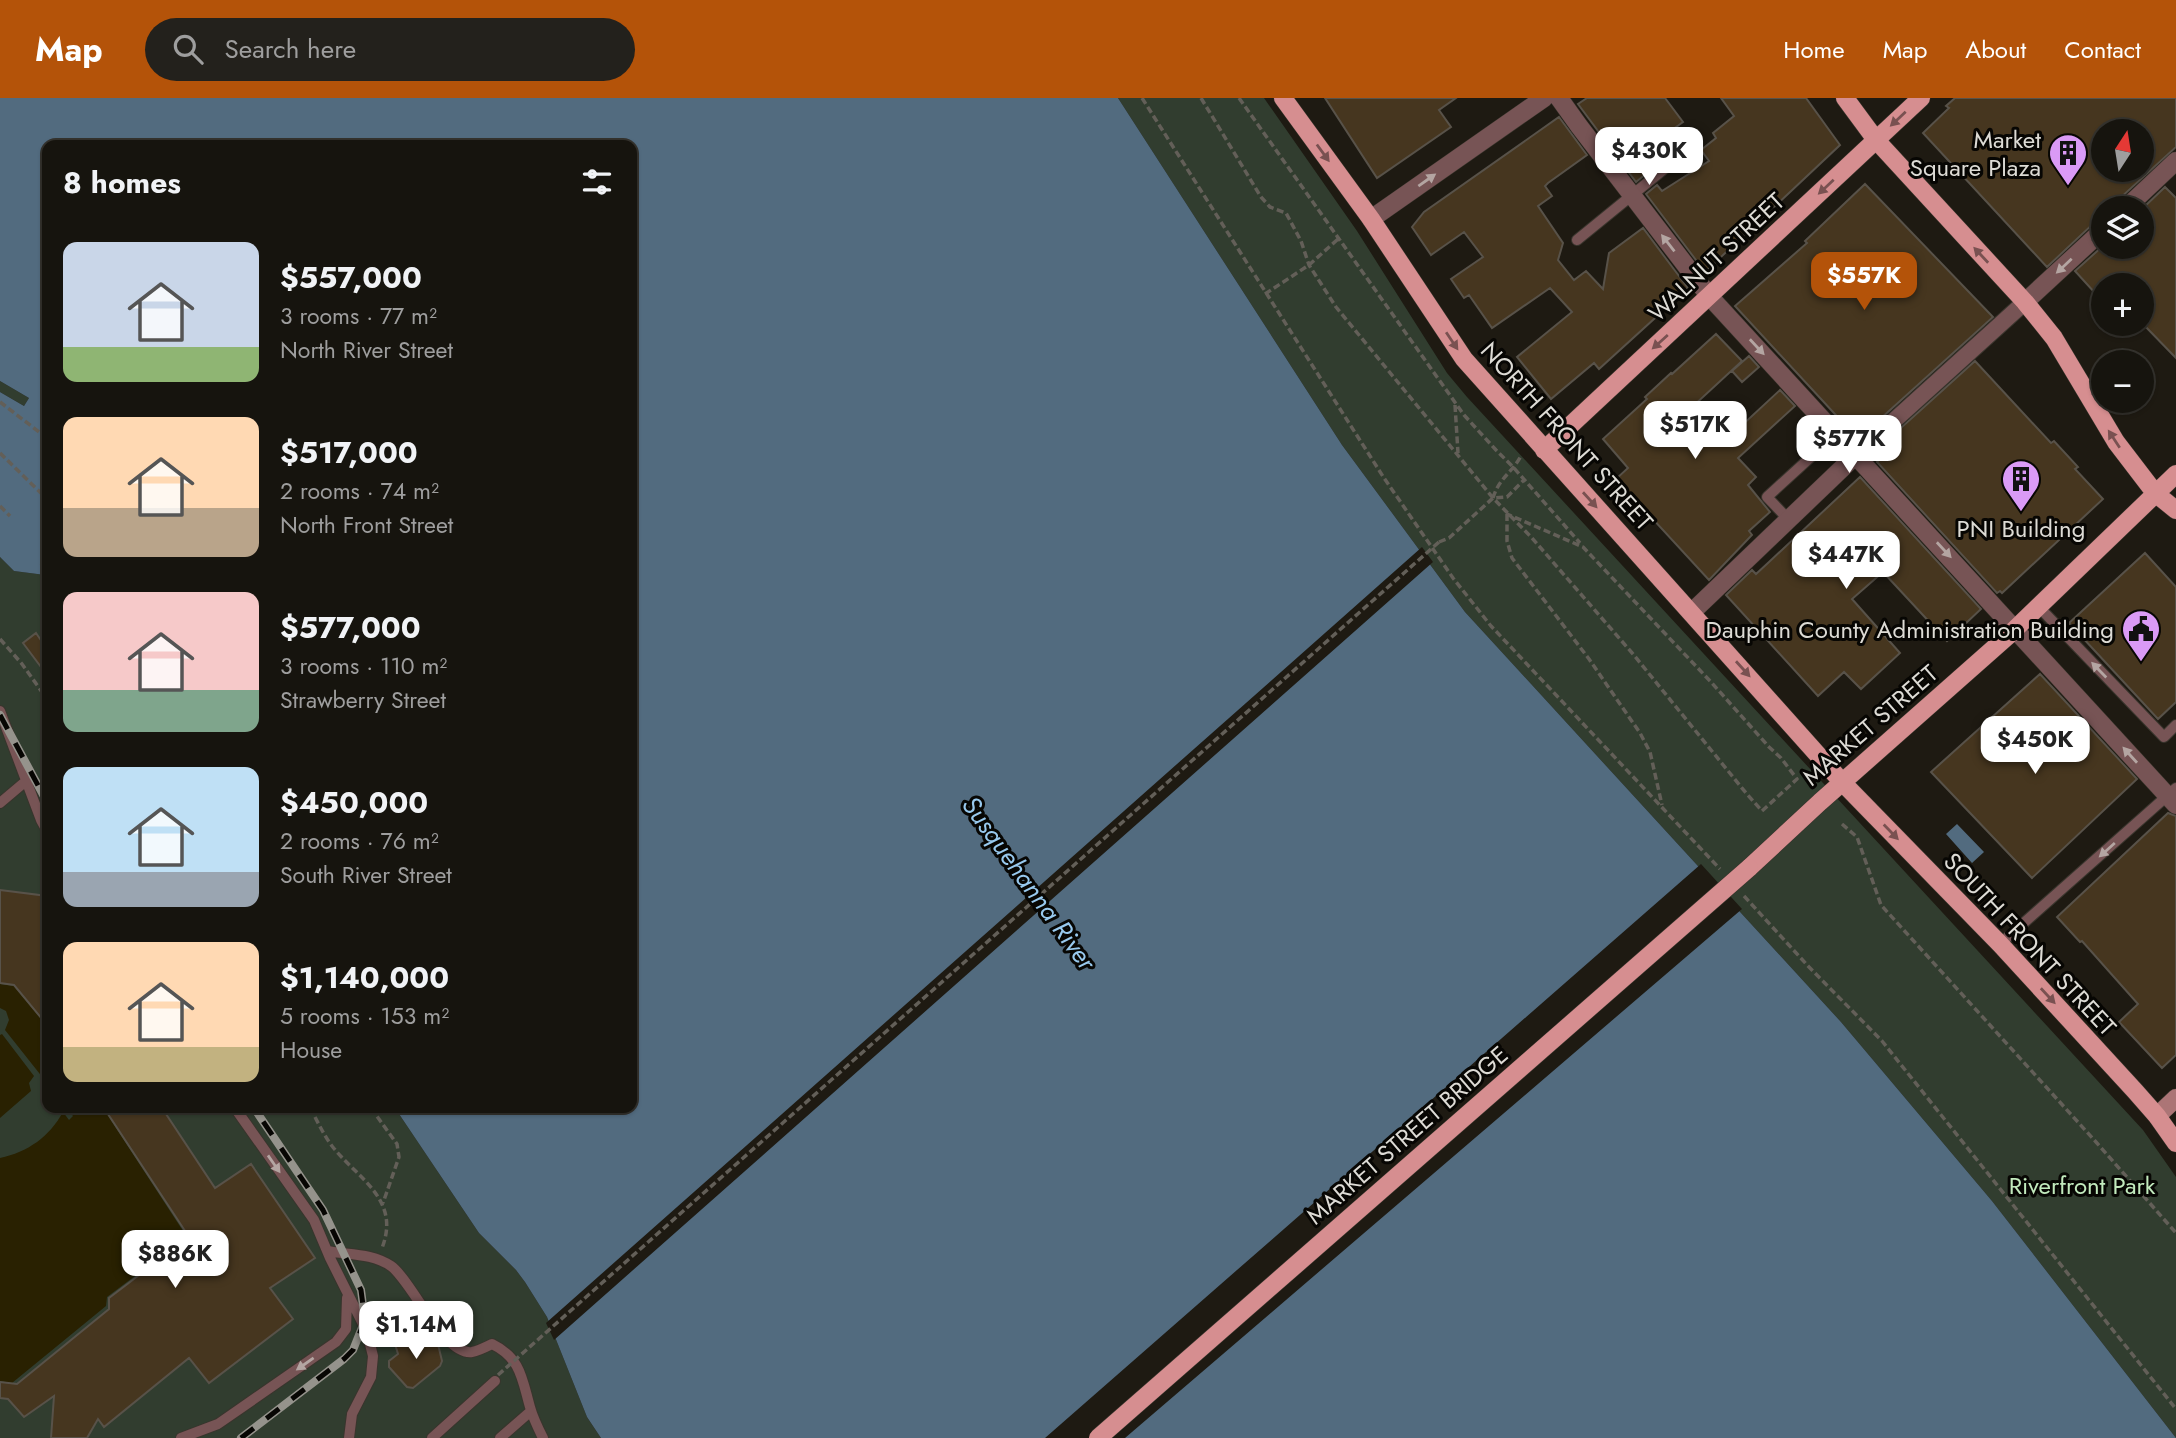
<!DOCTYPE html>
<meta charset="utf-8">
<style>
:root{--surface:#16140e;--page:#23211c;--text:#f1f3f6;--muted:#9e9e9e;--line:#35332e;--accent:#b45309}
body{margin:0;font-family:Jost,sans-serif;background:var(--page);color:var(--text);height:100vh;display:flex;flex-direction:column;font-size:26px;white-space:nowrap}
*{box-sizing:border-box;margin:0}
p{font-size:23px;color:var(--muted)}
.icon{flex:none;width:38px;height:38px;fill:none;stroke:currentColor;stroke-width:2;stroke-linecap:round;stroke-linejoin:round}
.map{position:relative;flex:1;overflow:hidden}
.drawer{position:absolute;left:42px;top:42px;width:595px;height:973px;display:flex;flex-direction:column;background:var(--surface);border-radius:14px;box-shadow:0 2px 5px #0004,0 0 0 2px var(--line)}
.drawer>*{flex:none}
.needle{width:46px;rotate:12deg}
.tools{position:absolute;left:2091px;top:21px;display:grid;gap:14px}
.tools a{display:grid;place-items:center;width:63px;height:63px;border-radius:50%;background:var(--surface);box-shadow:0 2px 5px #0004,0 0 0 2px var(--line);font-size:35px}
.price{position:absolute;translate:-50% -60px;padding:0 16px;border-radius:14px;background:#fff;color:#222;font-size:23px;line-height:46px;filter:drop-shadow(0 2px 4px #0008)}
.price::after{content:'';position:absolute;left:50%;top:42px;width:21px;height:16px;margin-left:-10px;background:inherit;clip-path:polygon(0 0,100% 0,50% 100%)}
.price.on{background:var(--accent);color:#fff}
ul{padding:0;list-style:none}
li{display:flex;align-items:center;gap:21px;height:175px;padding:0 21px}
li span{display:grid;place-items:center;flex:none;width:196px;height:140px;border-radius:14px;color:#555}
li>.icon{margin-inline-start:auto}
span .icon{width:84px;height:84px;fill:#fffc;stroke-width:1}
li b{font-size:30px}
h2{display:flex;justify-content:space-between;align-items:center;height:84px;padding:0 21px;font-size:30px}
header{display:flex;align-items:center;gap:42px;box-sizing:border-box;height:98px;padding:0 35px;background:var(--accent);color:#fff}
header strong{font-size:33px}
nav{display:flex;gap:38px;margin-inline-start:auto;font-size:24px}
.search{width:490px;height:63px;background:var(--page);display:flex;align-items:center;gap:18px;box-sizing:border-box;padding:0 24px;border-radius:38px;color:var(--muted);font-size:26px}
.map>svg:first-child{display:block}
</style>
<header>
<strong>Map</strong>
<div class="search"><svg class="icon" aria-label="search" viewBox="0 0 24 24"><circle cx="10" cy="10" r="6"/><path d="M15 15l6 6"/></svg>Search here</div>
<nav><a>Home</a><a>Map</a><a>About</a><a>Contact</a></nav>
</header>
<div class="map">
<svg width="2176" height="1340" viewBox="0 0 2176 1340">
<rect width="100%" height="100%" fill="#1e1a12"/>
<path fill="#313d2f" d="M 1118,0 L 1264,0 L 1357,133 L 1447,275 L 1467,299 L 2143,1032 L 2176,1079 L 2176,1340 L 1992,1103 L 1841,924 L 1465,514 L 1342,347 Z
M 0,283 L 29,300 L 24,308 L 0,294 Z
M 0,459 L 14,473 L 45,477 L 47,480 L 47,1010 L 395,1010 L 479,1135 L 516,1172 L 525,1184 L 547,1219 L 587,1319 L 601,1340 L 0,1340 Z"/>
<path fill="#292101" d="M 0,886 L 14,888 L 47,928 L 47,985 L 5,932 L 9,922 L 6,913 L 0,910 Z
M 2,936 L 34,978 L 29,985 L 31,993 L 0,1020 L 0,937 Z
M 67,1010 L 103,1010 L 187,1139 L 107,1199 L 106,1208 L 12,1285 L 0,1283 L 0,1060 C 28,1054 49,1039 63,1014 L 69,1022 L 73,1018 Z"/>
<path fill="#526b7f" d="M 0,0 L 1118,0 L 1342,347 L 1465,514 L 1841,924 L 1992,1103 L 2176,1340 L 601,1340 L 587,1319 L 547,1219 L 525,1184 L 516,1172 L 479,1135 L 395,1010 L 632,1010 L 632,47 L 47,47 L 47,480 L 45,477 L 14,473 L 0,459 L 0,294 L 24,308 L 29,300 L 0,283 Z
M 1957,726 L 1984,754 L 1972,765 L 1946,736 Z"/>
<path fill="#1e1a12" d="M 1422,449 L 1433,464 L 554,1242 L 546,1225 Z
M 1701,766 L 1742,811 L 1125,1340 L 1045,1340 Z"/>
<path fill="#46361f" stroke="#585249" stroke-width="2" fill-rule="evenodd" d="M 1325,0 L 1456,0 L 1439,12 L 1451,29 L 1377,80 Z
M 1587,0 L 1665,0 L 1683,24 L 1662,39 L 1660,36 L 1634,56 L 1648,74 L 1636,84 L 1578,6 Z
M 1721,0 L 1806,0 L 1840,47 L 1705,174 L 1646,96 L 1657,87 L 1662,93 L 1709,63 L 1701,52 L 1716,40 L 1713,35 L 1734,18 Z
M 1955,0 L 2176,0 L 2176,49 L 2118,102 L 2115,110 L 2104,110 L 2104,120 L 2096,123 L 2047,169 L 1923,35 L 1949,10 L 1946,8 ZM 2104,33 L 2142,33 L 2142,72 L 2104,72 Z
M 1559,19 L 1587,57 L 1548,85 L 1545,88 L 1552,98 L 1538,108 L 1563,145 L 1558,162 L 1574,182 L 1586,173 L 1603,191 L 1609,155 L 1643,130 L 1688,190 L 1599,271 L 1594,265 L 1551,301 L 1517,259 L 1572,214 L 1550,190 L 1492,230 L 1469,197 L 1464,200 L 1451,181 L 1483,159 L 1464,134 L 1431,157 L 1412,129 L 1424,114 Z
M 1865,86 L 1993,219 L 1858,341 L 1735,208 L 1807,145 L 1805,143 Z
M 2165,89 L 2176,100 L 2176,260 L 2142,225 L 2142,187 L 2102,187 L 2095,195 L 2075,173 L 2104,147 L 2104,149 L 2142,149 L 2142,111 Z
M 1716,236 L 1742,263 L 1691,310 L 1713,334 L 1715,332 L 1725,343 L 1780,292 L 1795,308 L 1738,360 L 1756,379 L 1748,387 L 1770,414 L 1749,433 L 1752,437 L 1709,482 L 1616,381 L 1628,370 L 1603,341 L 1647,301 L 1645,299 L 1671,275 L 1672,276 Z
M 1749,258 L 1759,269 L 1742,284 L 1732,273 Z
M 1975,263 L 2051,345 L 2054,343 L 2078,369 L 2075,371 L 2103,401 L 2002,495 L 2000,493 L 1997,495 L 1877,364 L 1878,363 L 1872,356 Z
M 1860,379 L 1981,511 L 1947,543 L 1883,474 L 1852,501 L 1900,555 L 1861,591 L 1844,574 L 1818,598 L 1726,497 L 1752,472 L 1756,476 L 1769,464 Z
M 2145,455 L 2176,489 L 2176,604 L 2158,621 L 2069,525 Z
M 36,535 L 47,551 L 47,577 L 23,545 Z
M 2040,576 L 2137,681 L 2032,780 L 1931,674 Z
M 2168,715 L 2176,718 L 2176,957 L 2162,970 L 2119,924 L 2138,906 L 2082,843 L 2080,844 L 2057,819 Z
M 0,792 L 47,798 L 47,927 L 14,887 L 0,885 Z
M 104,1010 L 162,1010 L 215,1090 L 251,1066 L 315,1160 L 270,1190 L 293,1221 L 209,1285 L 189,1260 L 104,1329 L 98,1321 L 87,1340 L 51,1340 L 54,1298 L 24,1319 L 8,1301 L 0,1300 L 0,1284 L 17,1286 L 109,1211 L 109,1200 L 189,1139 Z
M 426,1239 L 431,1244 L 436,1240 L 437,1242 L 442,1263 L 440,1268 L 413,1290 L 407,1289 L 389,1269 L 389,1263 L 398,1256 L 395,1246 Z"/>
<g fill="none" stroke-linecap="round" stroke-linejoin="round">
<defs>
<path id="service" d="M 1577,142 L 1669,67
M 1789,422 L 1767,399 L 1824,347
M 2038,508 L 2164,639 L 2176,627
M 0,613 L 41,722 L 47,733
M 0,705 L 26,683
M 2000,846 L 2176,690
M 235,1010 L 314,1122 L 330,1160 L 367,1234 L 373,1258 L 371,1279 L 352,1316 L 349,1340
M 327,1153 C 349,1157 372,1155 391,1168 C 412,1183 444,1258 472,1254 C 478,1253 486,1249 492,1246 C 521,1260 522,1281 530,1309 C 533,1320 538,1330 543,1340
M 181,1340 L 218,1326 L 336,1244 L 346,1231 L 347,1200
M 432,1340 L 495,1283
M 500,1340 L 531,1313"/>
<path id="pedestrian" d="M 1856,357 L 2025,204"/>
<path id="minor" d="M 1559,0 L 1579,28 L 1710,199 L 2176,707
M 2126,110 L 2176,63
M 1371,121 L 1544,0
M 2025,204 L 2104,131
M 1692,514 L 1856,357"/>
<path id="secondary" d="M 2157,1018 L 2176,1000"/>
<path id="primary" d="M 1283,0 L 1371,121 L 1464,261 L 1843,685 L 2000,846 L 2135,993 L 2157,1018 L 2176,1045
M 1845,0 L 1876,42 L 2025,204 L 2054,240 L 2116,344 L 2155,395 L 2176,412
M 1544,352 L 1921,0
M 1749,770 L 1820,704 L 2010,536 L 2176,376"/>
</defs>
<use href="#service" stroke="#39352d" stroke-width="12"/>
<use href="#pedestrian" stroke="#39352d" stroke-width="18"/>
<use href="#minor" stroke="#39352d" stroke-width="19"/>
<use href="#secondary" stroke="#39352d" stroke-width="19"/>
<use href="#primary" stroke="#39352d" stroke-width="19"/>
<path stroke="#635f58" stroke-width="3.5" stroke-dasharray="7 3.5" stroke-linecap="butt" d="M 1142,0 L 1384,380 L 1453,480 L 1491,528 L 1720,771
M 1201,0 L 1261,99 L 1270,109 L 1286,115 L 1301,143 L 1309,167 L 1336,209 L 1493,400 L 1532,440 L 1633,556 L 1746,695 L 1762,713 L 1797,681 L 1781,660 L 1769,649 L 1711,584 L 1583,449 L 1507,416
M 1239,0 L 1464,317 L 1496,352 L 1514,370 L 1580,445
M 1265,196 L 1309,167 L 1338,141
M 0,304 L 47,340
M 1455,307 L 1458,355
M 0,355 L 47,401
M 1493,400 C 1499,380 1511,376 1521,358
M 0,408 L 10,418
M 1507,416 L 1507,443 L 1512,460 L 1589,561 L 1640,635 L 1650,654 L 1662,707
M 1439,444 L 1449,440 L 1493,400 L 1507,399 L 1525,381
M 41,465 L 47,472
M 0,541 L 22,566 L 47,601
M 1842,726 L 1857,739 L 1881,807 L 2096,1044 L 2176,1135
M 1744,798 L 1809,869 L 1882,943 L 2176,1311
M 310,1010 C 317,1022 323,1036 332,1048 C 358,1081 401,1101 382,1150
M 371,1010 L 397,1046 L 399,1059 L 383,1105"/>
<use href="#service" stroke="#775455" stroke-width="10"/>
<use href="#pedestrian" stroke="#775455" stroke-width="16"/>
<use href="#minor" stroke="#775455" stroke-width="18"/>
<use href="#secondary" stroke="#ac7576" stroke-width="18"/>
<use href="#primary" stroke="#d68e90" stroke-width="18"/>
<defs>
<path id="rail" d="M 0,617 L 47,704
M 241,1340 L 344,1261 L 353,1252 L 363,1227 L 364,1215 L 361,1192 L 323,1112 L 254,1010"/>
</defs>
<use href="#rail" stroke="#95938c" stroke-width="8"/>
<use href="#rail" stroke="#070603" stroke-width="5" stroke-dasharray="16" stroke-linecap="butt"/>
<defs>
<path id="primary-bridge" d="M 1098,1340 L 1749,770"/>
</defs>
<use href="#primary-bridge" stroke="#39352d" stroke-width="19" stroke-linecap="butt"/>
<path stroke="#635f58" stroke-width="3.5" stroke-dasharray="7 3.5" stroke-linecap="butt" d="M 498,1277 L 1439,444"/>
<use href="#primary-bridge" stroke="#d68e90" stroke-width="18"/>
</g>
<defs><path id="oneway-solid" d="M-6-.8H1V-3.2L6.5 0L1 3.2V.8H-6Z" transform="scale(1.75)"/></defs>
<g fill="#795151">
<use href="#oneway-solid" transform="translate(1898 21) rotate(137)"/>
<use href="#oneway-solid" transform="translate(1323 55) rotate(54)"/>
<use href="#oneway-solid" transform="translate(1826 89) rotate(137)"/>
<use href="#oneway-solid" transform="translate(1981 157) rotate(-133)"/>
<use href="#oneway-solid" transform="translate(1452 243) rotate(56)"/>
<use href="#oneway-solid" transform="translate(1660 244) rotate(138)"/>
<use href="#oneway-solid" transform="translate(2114 341) rotate(-123)"/>
<use href="#oneway-solid" transform="translate(1590 402) rotate(48)"/>
<use href="#oneway-solid" transform="translate(1743 571) rotate(48)"/>
<use href="#oneway-solid" transform="translate(1891 734) rotate(46)"/>
<use href="#oneway-solid" transform="translate(2048 898) rotate(47)"/>
</g>
<g fill="#b4a5a2">
<use href="#oneway-solid" transform="translate(1427 82) rotate(-35)"/>
<use href="#oneway-solid" transform="translate(1668 145) rotate(-128)"/>
<use href="#oneway-solid" transform="translate(2064 168) rotate(137)"/>
<use href="#oneway-solid" transform="translate(1757 249) rotate(47)"/>
<use href="#oneway-solid" transform="translate(1944 452) rotate(47)"/>
<use href="#oneway-solid" transform="translate(2099 572) rotate(-134)"/>
<use href="#oneway-solid" transform="translate(2130 657) rotate(-132)"/>
<use href="#oneway-solid" transform="translate(2107 752) rotate(138)"/>
<use href="#oneway-solid" transform="translate(274 1066) rotate(55)"/>
<use href="#oneway-solid" transform="translate(305 1266) rotate(145)"/>
</g>
<defs>
<symbol id="building-pin" viewBox="-11 -11 22 30"><path d="M0 17L-7.5 6A9.5 9.5 0 1 1 7.5 6Z" fill="#da9af6" stroke="#070603"/><path d="M-4-6H4V6H1V3H-1V6H-4ZM-2.5-4.3h1.7v1.8h-1.7ZM.8-4.3h1.7v1.8H.8ZM-2.5-1h1.7V.8h-1.7ZM.8-1h1.7V.8H.8Z" fill="#111"/></symbol>
<symbol id="civic-pin" viewBox="-11 -11 22 30"><path d="M0 17L-7.5 6A9.5 9.5 0 1 1 7.5 6Z" fill="#da9af6" stroke="#070603"/><path d="M-.6-6.5H3V-4.5H.6V-3L4-1V1h2V6H-6V1h2V-1L-.6-3ZM-1.2 2.5V6h2.4V2.5Z" fill="#111"/></symbol>
</defs>
<g fill-rule="evenodd">
<use href="#building-pin" x="2046" y="33" width="44" height="60"/>
<use href="#building-pin" x="1999" y="359" width="44" height="60"/>
<use href="#civic-pin" x="2119" y="509" width="44" height="60"/>
</g>
<g text-anchor="middle" dominant-baseline="central" stroke-width="6" stroke-linejoin="round" paint-order="stroke">
<g font-size="24" fill="#dddbd5" stroke="#070603" text-anchor="end">
<text x="2041" y="41">Market<tspan x="2041" dy="28">Square Plaza</tspan></text>
<text x="2021" y="430" text-anchor="middle">PNI Building</text>
<text x="2114" y="531">Dauphin County Administration Building</text>
</g>
<g font-size="24" fill="#dddbd5" stroke="#070603">
<text transform="translate(1716 159) rotate(-43)">WALNUT STREET</text>
<text transform="translate(1567 338) rotate(48)">NORTH FRONT STREET</text>
<text transform="translate(1870 627) rotate(-41)">MARKET STREET</text>
<text transform="translate(2030 846) rotate(47)">SOUTH FRONT STREET</text>
<text transform="translate(1407 1037) rotate(-41)">MARKET STREET BRIDGE</text>
</g>
<g font-size="24" fill="#c2eabd" stroke="#070603">
<text x="2082" y="1087">Riverfront Park</text>
</g>
<g font-size="26" font-style="italic" fill="#98c9ee" stroke="#070603">
<text transform="translate(1029 785) rotate(54)">Susquehanna River</text>
</g>
</g>
</svg>
<div class="tools">
<a><svg class="needle" viewBox="-14 -14 28 28"><path d="M0-13l5 13h-10z" fill="#e53935"/><path d="M0 13l5-13h-10z" fill="#9e9e9e"/></svg></a>
<a><svg class="icon" aria-label="layers" viewBox="0 0 24 24"><path d="M12 4l9 5-9 5-9-5zM3 14l9 5 9-5"/></svg></a>
<a>+</a>
<a>−</a>
</div>
<b class="price" style="left:1649px;top:89px">$430K</b>
<b class="price on" style="left:1864px;top:214px">$557K</b>
<b class="price" style="left:1695px;top:363px">$517K</b>
<b class="price" style="left:1849px;top:377px">$577K</b>
<b class="price" style="left:1846px;top:493px">$447K</b>
<b class="price" style="left:2035px;top:678px">$450K</b>
<b class="price" style="left:175px;top:1192px">$886K</b>
<b class="price" style="left:416px;top:1263px">$1.14M</b>
<section class="drawer">
<h2>8 homes<svg class="icon" aria-label="filters" viewBox="0 0 24 24"><path d="M4 7h16M4 17h16"/><circle cx="9" cy="7" r="2"/><circle cx="15" cy="17" r="2"/></svg></h2>
<ul>
<li><span style="background:linear-gradient(#c9d6e8 75%,#8fb573 0)"><svg class="icon" aria-label="home" viewBox="0 0 24 24"><path d="M3 11l9-7 9 7M6 9v11h12V9"/></svg></span><div><b>$557,000</b><p>3 rooms · 77 m²</p><p>North River Street</p></div></li>
<li><span style="background:linear-gradient(#ffd9b3 65%,#b9a48a 0)"><svg class="icon" aria-label="home" viewBox="0 0 24 24"><path d="M3 11l9-7 9 7M6 9v11h12V9"/></svg></span><div><b>$517,000</b><p>2 rooms · 74 m²</p><p>North Front Street</p></div></li>
<li><span style="background:linear-gradient(#f6c9c9 70%,#7fa58c 0)"><svg class="icon" aria-label="home" viewBox="0 0 24 24"><path d="M3 11l9-7 9 7M6 9v11h12V9"/></svg></span><div><b>$577,000</b><p>3 rooms · 110 m²</p><p>Strawberry Street</p></div></li>
<li><span style="background:linear-gradient(#bfe0f5 75%,#9aa5b1 0)"><svg class="icon" aria-label="home" viewBox="0 0 24 24"><path d="M3 11l9-7 9 7M6 9v11h12V9"/></svg></span><div><b>$450,000</b><p>2 rooms · 76 m²</p><p>South River Street</p></div></li>
<li><span style="background:linear-gradient(#ffd9b3 75%,#c2b280 0)"><svg class="icon" aria-label="home" viewBox="0 0 24 24"><path d="M3 11l9-7 9 7M6 9v11h12V9"/></svg></span><div><b>$1,140,000</b><p>5 rooms · 153 m²</p><p>House</p></div></li>
</ul>
</section>
</div>
